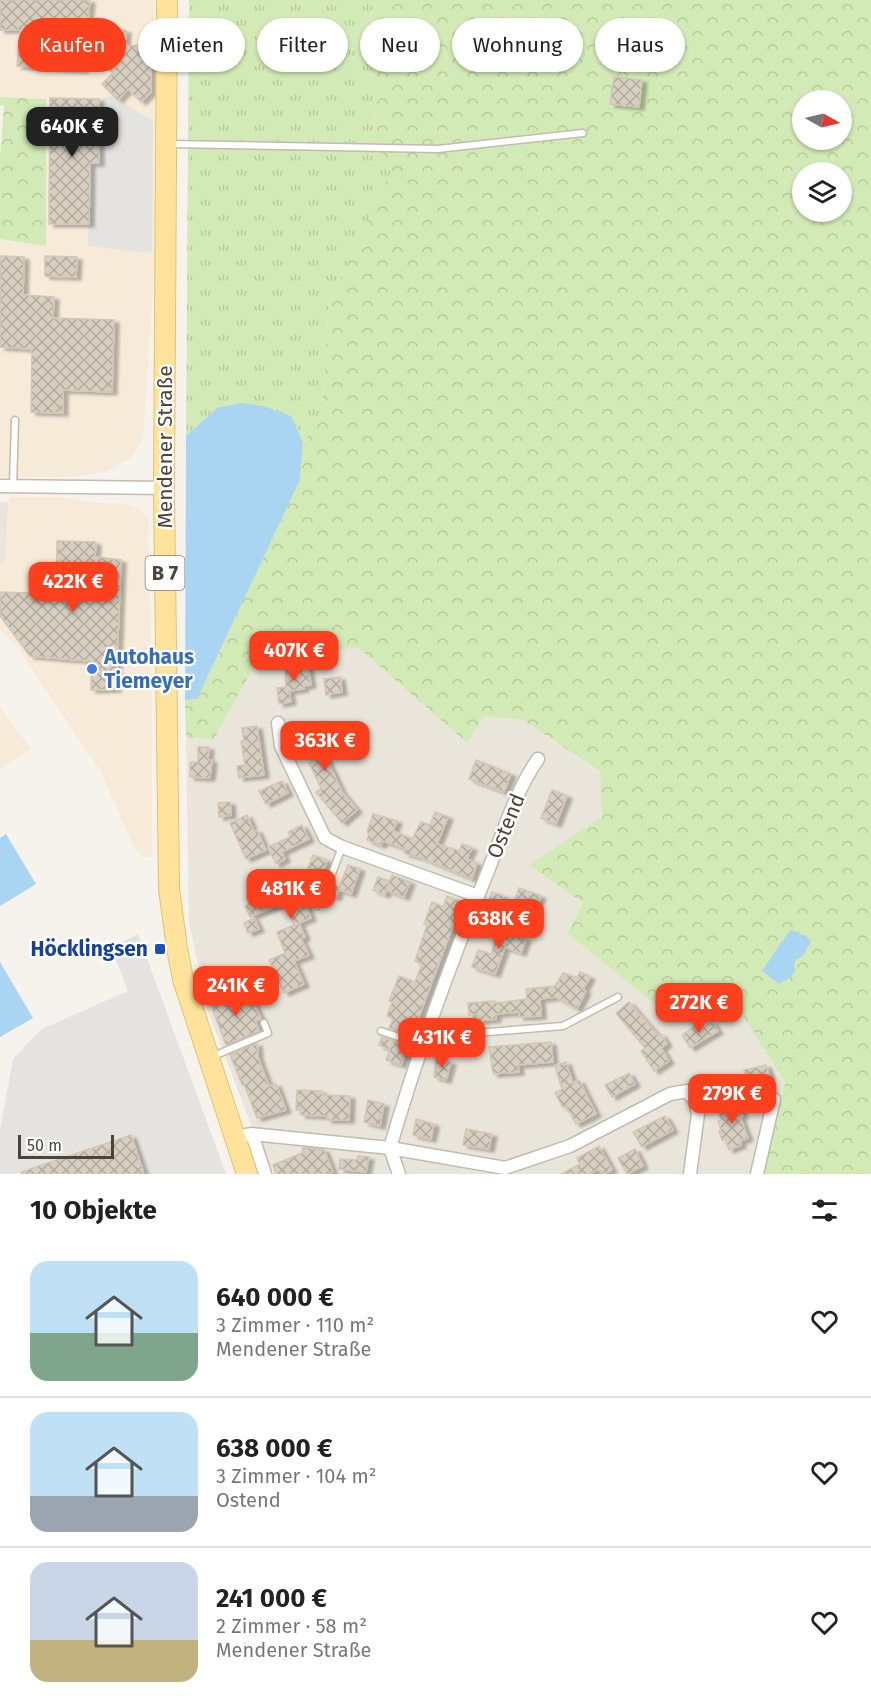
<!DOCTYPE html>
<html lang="de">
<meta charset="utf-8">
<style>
:root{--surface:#fff;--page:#f2f2f2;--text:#222;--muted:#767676;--line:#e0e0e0;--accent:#fc3f1d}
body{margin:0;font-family:"Fira Sans",sans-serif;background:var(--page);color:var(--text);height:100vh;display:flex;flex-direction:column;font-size:22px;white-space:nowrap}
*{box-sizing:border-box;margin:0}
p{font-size:20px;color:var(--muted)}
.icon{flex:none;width:33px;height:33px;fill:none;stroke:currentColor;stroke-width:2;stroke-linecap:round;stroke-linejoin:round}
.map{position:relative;height:1174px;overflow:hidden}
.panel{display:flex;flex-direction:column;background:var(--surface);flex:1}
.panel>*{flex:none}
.banner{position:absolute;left:18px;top:18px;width:836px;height:54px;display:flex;gap:12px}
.needle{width:39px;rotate:98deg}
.tools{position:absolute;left:792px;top:90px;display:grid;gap:12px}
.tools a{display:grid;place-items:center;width:60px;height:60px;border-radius:50%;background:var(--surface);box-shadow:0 2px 4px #0004;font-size:30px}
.scale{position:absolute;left:18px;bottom:15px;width:96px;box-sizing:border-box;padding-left:6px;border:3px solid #4b4439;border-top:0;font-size:16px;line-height:21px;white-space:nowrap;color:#4b4439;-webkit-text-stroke:4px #fff;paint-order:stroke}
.price{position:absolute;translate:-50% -51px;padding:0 14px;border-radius:12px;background:var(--accent);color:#fff;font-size:20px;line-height:39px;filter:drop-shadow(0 2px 3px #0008)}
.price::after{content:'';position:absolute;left:50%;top:36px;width:18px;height:14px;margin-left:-9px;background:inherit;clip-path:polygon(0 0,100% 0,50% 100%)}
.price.on{background:#222;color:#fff}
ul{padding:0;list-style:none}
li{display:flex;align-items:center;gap:18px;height:150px;padding:0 30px}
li+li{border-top:2px solid var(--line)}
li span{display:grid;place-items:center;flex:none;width:168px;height:120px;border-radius:18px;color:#555}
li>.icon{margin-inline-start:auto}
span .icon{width:72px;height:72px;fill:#fffc;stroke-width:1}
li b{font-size:26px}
h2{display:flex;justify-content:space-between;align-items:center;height:72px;padding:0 30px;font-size:26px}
.tag{padding:0 21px;border-radius:27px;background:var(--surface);box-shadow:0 2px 4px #0004;font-size:21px;line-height:54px}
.tag.on{background:var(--accent);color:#fff}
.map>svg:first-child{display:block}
</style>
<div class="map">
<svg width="871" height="1174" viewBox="0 0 871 1174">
<defs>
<pattern id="grass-tufts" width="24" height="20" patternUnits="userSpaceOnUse" patternTransform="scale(1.5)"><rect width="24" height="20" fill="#d2eab5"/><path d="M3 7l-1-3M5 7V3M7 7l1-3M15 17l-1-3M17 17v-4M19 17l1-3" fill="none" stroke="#b6ca9c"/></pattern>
<pattern id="forest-crowns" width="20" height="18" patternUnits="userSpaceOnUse" patternTransform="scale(1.5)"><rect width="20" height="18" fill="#d2eab5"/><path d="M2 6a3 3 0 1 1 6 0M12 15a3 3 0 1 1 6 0" fill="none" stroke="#b6ca9c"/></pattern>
<pattern id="building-cross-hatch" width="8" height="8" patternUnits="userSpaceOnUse" patternTransform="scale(1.5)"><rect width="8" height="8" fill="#d8cfc1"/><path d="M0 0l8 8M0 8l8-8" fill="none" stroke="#b1aa9e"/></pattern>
<filter id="shadow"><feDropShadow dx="5" dy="3" stdDeviation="1.5" flood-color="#0004"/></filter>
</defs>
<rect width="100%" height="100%" fill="#f6f3ec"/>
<path fill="#eae5da" d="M 0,502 L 8,502 L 6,559 L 0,566 Z
M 359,647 L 467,743 L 485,716 L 523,720 L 600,773 L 603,817 L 530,865 L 583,903 L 567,932 L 727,989 L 785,1083 L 764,1174 L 270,1174 L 207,1009 L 189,922 L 186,738 L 214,739 L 261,654 Z"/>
<path fill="#f7ead8" d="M 0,0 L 154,0 L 155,257 L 143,439 L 130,458 L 107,471 L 72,477 L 0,477 L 0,239 L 46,246 L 46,99 L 0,97 Z
M 9,497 L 58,497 L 98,503 L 127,504 L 141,510 L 148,519 L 152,687 L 152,856 L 142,857 L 131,841 L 100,770 L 19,650 L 0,629 L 0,566 L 6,559 Z
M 0,708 L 31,749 L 0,769 Z"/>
<path fill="url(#grass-tufts)" d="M 189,0 L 371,0 L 375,135 L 392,171 L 329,304 L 321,419 L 303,442 L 291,416 L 217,408 L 186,436 Z"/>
<path fill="url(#forest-crowns)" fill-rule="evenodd" d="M 371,0 L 871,0 L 871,1174 L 764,1174 L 785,1083 L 727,990 L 677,1022 L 567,933 L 583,903 L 529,865 L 602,817 L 600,772 L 523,720 L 485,716 L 467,743 L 359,648 L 261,654 L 214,739 L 186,738 L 185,700 L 197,699 L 300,480 L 303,442 L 321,419 L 329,304 L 391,171 L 375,135 ZM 802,100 L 842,100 L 842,140 L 802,140 ZM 802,172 L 842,172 L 842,212 L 802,212 Z
M 0,97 L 46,99 L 46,246 L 0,239 L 0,156 L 4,106 L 0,105 Z"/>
<path fill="#e5e3e0" d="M 112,96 L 153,121 L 152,253 L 88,246 L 90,163 L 99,162 L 99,99 Z
M 138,934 L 226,1174 L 144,1174 L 130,1135 L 16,1174 L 0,1174 L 0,1129 L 13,1059 L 42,1029 L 128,991 L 111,948 Z"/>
<path fill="#a9d4f2" d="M 241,403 L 263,406 L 291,416 L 303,442 L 300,480 L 197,699 L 185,700 L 186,436 L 217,408 Z
M 6,834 L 36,884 L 0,906 L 0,838 Z
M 790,930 L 798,932 L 802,936 L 805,935 L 811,941 L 803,956 L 795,960 L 794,967 L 796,970 L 791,977 L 779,984 L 762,971 Z
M 0,962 L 33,1018 L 0,1037 Z"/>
<path fill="url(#building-cross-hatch)" stroke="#d3c7b4" stroke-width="1.5" filter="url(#shadow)" d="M 0,0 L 90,0 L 83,70 L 17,66 L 20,30 L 0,30 Z
M 108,30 L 126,30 L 125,44 L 129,46 L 151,44 L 151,92 L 141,102 L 128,89 L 118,100 L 102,84 L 113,73 L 108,69 Z
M 614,77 L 642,80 L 639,107 L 610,104 Z
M 50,98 L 99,99 L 99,163 L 90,163 L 89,224 L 49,224 Z
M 0,256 L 24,257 L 23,295 L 54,297 L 53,318 L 114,320 L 112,392 L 63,390 L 63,413 L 31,412 L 32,349 L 0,347 Z
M 45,256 L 77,257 L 76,277 L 45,276 Z
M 57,541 L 96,542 L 95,557 L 121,560 L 116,689 L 91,690 L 91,661 L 30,656 L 0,616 L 0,592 L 56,594 Z
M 308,665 L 311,685 L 303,686 L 304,689 L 289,691 L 291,702 L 279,704 L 277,688 L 286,687 L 285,668 Z
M 340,677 L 342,692 L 326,695 L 324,679 Z
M 323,721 L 328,733 L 319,737 L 323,746 L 321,747 L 342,792 L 357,810 L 342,823 L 316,792 L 321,789 L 309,763 L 312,762 L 297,729 L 306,724 L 308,728 Z
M 257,726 L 264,775 L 239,778 L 237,766 L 245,765 L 241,741 L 244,741 L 242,728 Z
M 198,747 L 209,747 L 208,760 L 212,760 L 210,777 L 209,778 L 190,777 L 190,762 L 198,762 Z
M 476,760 L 511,774 L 504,792 L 469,779 Z
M 282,781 L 288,793 L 266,804 L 259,791 Z
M 552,790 L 567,796 L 556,824 L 541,818 Z
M 230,802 L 231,815 L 219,817 L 218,803 Z
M 435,812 L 448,817 L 437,844 L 459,851 L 462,844 L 472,848 L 467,859 L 477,863 L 472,879 L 422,858 L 404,853 L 406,849 L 383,841 L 381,845 L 367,840 L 369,833 L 367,832 L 373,814 L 397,821 L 393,831 L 412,839 L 421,822 L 430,825 Z
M 247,815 L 254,832 L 257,830 L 266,850 L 246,859 L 230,823 Z
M 302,825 L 309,839 L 282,852 L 285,859 L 276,864 L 268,847 L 290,837 L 288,832 Z
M 313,855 L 327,860 L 321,880 L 324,881 L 320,891 L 314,898 L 305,902 L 311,918 L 299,923 L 305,937 L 301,939 L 309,955 L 294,961 L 304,984 L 284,993 L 269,960 L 285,953 L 277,932 L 294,925 L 285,902 L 250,917 L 245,906 L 256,901 L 251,890 L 265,884 L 267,890 L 292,880 L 298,895 Z
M 348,865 L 360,869 L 351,894 L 339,890 L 336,898 L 330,895 L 333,885 L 339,887 Z
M 392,875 L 410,882 L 404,897 L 386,890 L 385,895 L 373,890 L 378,877 L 389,881 L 388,885 Z
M 519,888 L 541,896 L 532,917 L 511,909 Z
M 492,892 L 503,896 L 494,919 L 483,915 Z
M 447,896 L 462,902 L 412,1035 L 389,1028 L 393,1019 L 387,1016 L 392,1002 L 389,1001 L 399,976 L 415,982 L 422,964 L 415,961 L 427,925 L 424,924 L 432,902 L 443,907 Z
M 254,918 L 259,929 L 248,933 L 244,923 Z
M 500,926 L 516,932 L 515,935 L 526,939 L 521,953 L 505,947 L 495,974 L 472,967 L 478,950 L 491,954 Z
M 580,972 L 590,977 L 583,990 L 586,991 L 577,1009 L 556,997 L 540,999 L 541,1016 L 519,1017 L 519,1012 L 496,1014 L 496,1019 L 478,1021 L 477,1014 L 469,1015 L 468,1003 L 495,1001 L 495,1003 L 527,999 L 526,989 L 555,986 L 563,973 L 577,978 Z
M 235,992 L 237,998 L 250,993 L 261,1019 L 255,1021 L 259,1031 L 226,1045 L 210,1003 Z
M 629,1002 L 658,1036 L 661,1034 L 667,1044 L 661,1048 L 669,1061 L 654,1071 L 641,1051 L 645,1048 L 616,1013 Z
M 712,1022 L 718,1031 L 690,1048 L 682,1035 L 698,1024 L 701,1029 Z
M 382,1037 L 408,1046 L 401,1065 L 386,1060 L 390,1049 L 379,1045 Z
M 551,1042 L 553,1062 L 518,1065 L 519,1072 L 493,1074 L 489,1047 Z
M 257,1043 L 258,1057 L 269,1086 L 276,1084 L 286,1110 L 257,1118 L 244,1084 L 242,1085 L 230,1055 Z
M 436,1058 L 451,1062 L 446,1080 L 434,1077 Z
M 566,1062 L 573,1083 L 579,1080 L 596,1114 L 576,1124 L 566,1106 L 563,1108 L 555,1093 L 562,1089 L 555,1066 Z
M 766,1065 L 770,1077 L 766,1078 L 769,1087 L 753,1093 L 756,1099 L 739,1105 L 732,1085 L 739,1083 L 737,1079 L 746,1076 L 744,1070 Z
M 629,1073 L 635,1084 L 612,1097 L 605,1085 Z
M 297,1090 L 322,1091 L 322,1095 L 350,1096 L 349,1120 L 327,1120 L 327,1116 L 301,1115 L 301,1110 L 296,1110 Z
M 368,1100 L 384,1104 L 380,1126 L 364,1122 Z
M 737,1100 L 743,1116 L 740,1117 L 748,1138 L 740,1141 L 741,1145 L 729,1150 L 725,1139 L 722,1140 L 719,1131 L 721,1130 L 718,1121 L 721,1120 L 717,1108 Z
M 665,1116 L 673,1130 L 642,1147 L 633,1132 Z
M 416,1119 L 434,1124 L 431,1139 L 413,1135 Z
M 466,1129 L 492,1134 L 489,1149 L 463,1145 Z
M 131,1135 L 144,1174 L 21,1174 L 21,1172 Z
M 599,1146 L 612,1170 L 603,1174 L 598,1169 L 589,1174 L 561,1174 L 580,1164 L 577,1158 Z
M 303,1147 L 324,1150 L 333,1172 L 327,1174 L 276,1174 L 273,1165 L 302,1153 Z
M 635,1149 L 643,1166 L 627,1174 L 618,1158 Z
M 358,1156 L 369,1157 L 366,1172 L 339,1169 L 340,1159 L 357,1160 Z"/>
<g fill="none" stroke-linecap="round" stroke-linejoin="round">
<defs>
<path id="lane" d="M 170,144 L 438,149 L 583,133
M 13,486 L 15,420
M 317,906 L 324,895 L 342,847
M 381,1031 L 422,1045
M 425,1037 L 563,1026 L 618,997
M 211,1057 L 268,1033 L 264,1023"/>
<path id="street" d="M 0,486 L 164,488
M 278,723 L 281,746 L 325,838 L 342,847 L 478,896
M 252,1134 L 265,1174
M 234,1137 L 252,1134 L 390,1148 L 505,1168 L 570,1146 L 670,1094 L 687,1091 L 695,1101 L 698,1114 L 690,1174
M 390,1148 C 417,1054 451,962 488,871 C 503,833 515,792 538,759
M 390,1148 L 399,1174
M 757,1174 L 774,1099"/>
<path id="primary" d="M 167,0 L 164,488 L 169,889 L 177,948 L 183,979 L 247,1174"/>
</defs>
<use href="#lane" stroke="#c2bbae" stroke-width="9"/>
<use href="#street" stroke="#c2bbae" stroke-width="15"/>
<use href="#primary" stroke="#e6c16a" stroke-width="22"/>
<use href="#lane" stroke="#fff" stroke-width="6"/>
<use href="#street" stroke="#fff" stroke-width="12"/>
<use href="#primary" stroke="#ffe39c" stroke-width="20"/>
</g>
<circle fill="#3f7fe0" stroke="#fff" stroke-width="2" cx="92" cy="669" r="6"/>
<rect fill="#1a4fb4" stroke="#fff" stroke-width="2" x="154" y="943" width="12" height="12" rx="3"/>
<g text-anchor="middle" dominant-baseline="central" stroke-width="4.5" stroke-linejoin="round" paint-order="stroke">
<rect fill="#fff" stroke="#817c74" stroke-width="1.5" x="145.5" y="556" width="39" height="34" rx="4.5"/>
<g font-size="20" font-weight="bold" fill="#4b4439">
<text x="165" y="573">B 7</text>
</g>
<g font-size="21" fill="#4b4439" stroke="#fff">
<text transform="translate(165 447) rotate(-90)">Mendener Straße</text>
<text transform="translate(506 826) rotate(-68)">Ostend</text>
</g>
<g font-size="21" font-weight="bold" fill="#366cbe" stroke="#fff" text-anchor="start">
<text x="104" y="657">Autohaus<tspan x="104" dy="24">Tiemeyer</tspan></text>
</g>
<g font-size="21" font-weight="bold" fill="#164399" stroke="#fff" text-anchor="end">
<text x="148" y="949">Höcklingsen</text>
</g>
</g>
</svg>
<div class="tools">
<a><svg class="needle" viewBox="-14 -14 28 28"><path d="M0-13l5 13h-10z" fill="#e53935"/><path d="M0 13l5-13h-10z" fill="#767676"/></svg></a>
<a><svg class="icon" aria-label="layers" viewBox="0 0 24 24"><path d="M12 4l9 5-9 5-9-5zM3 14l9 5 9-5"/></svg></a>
</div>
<div class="scale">50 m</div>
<b class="price on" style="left:72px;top:158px">640K €</b>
<b class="price" style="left:73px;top:613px">422K €</b>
<b class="price" style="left:294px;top:682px">407K €</b>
<b class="price" style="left:325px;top:772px">363K €</b>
<b class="price" style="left:291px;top:920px">481K €</b>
<b class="price" style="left:499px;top:950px">638K €</b>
<b class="price" style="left:236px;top:1017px">241K €</b>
<b class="price" style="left:699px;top:1034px">272K €</b>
<b class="price" style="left:442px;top:1069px">431K €</b>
<b class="price" style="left:732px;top:1125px">279K €</b>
<div class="banner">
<a class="tag on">Kaufen</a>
<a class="tag">Mieten</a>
<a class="tag">Filter</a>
<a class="tag">Neu</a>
<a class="tag">Wohnung</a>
<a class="tag">Haus</a>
</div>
</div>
<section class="panel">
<h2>10 Objekte<svg class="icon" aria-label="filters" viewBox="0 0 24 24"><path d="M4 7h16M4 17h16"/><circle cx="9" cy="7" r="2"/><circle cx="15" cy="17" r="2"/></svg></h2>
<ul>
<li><span style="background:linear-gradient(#bfe0f5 60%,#7fa58c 0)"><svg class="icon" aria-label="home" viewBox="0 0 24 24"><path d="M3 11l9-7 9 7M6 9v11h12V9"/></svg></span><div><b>640 000 €</b><p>3 Zimmer · 110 m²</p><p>Mendener Straße</p></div><svg class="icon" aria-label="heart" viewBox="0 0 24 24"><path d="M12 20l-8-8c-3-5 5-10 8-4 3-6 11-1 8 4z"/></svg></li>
<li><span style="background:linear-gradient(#bfe0f5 70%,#9aa5b1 0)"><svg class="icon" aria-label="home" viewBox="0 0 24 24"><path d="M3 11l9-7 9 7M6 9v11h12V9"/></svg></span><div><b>638 000 €</b><p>3 Zimmer · 104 m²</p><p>Ostend</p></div><svg class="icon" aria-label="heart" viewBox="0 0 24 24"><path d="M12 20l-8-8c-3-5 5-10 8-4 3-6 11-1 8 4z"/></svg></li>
<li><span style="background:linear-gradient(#c9d6e8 65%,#c2b280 0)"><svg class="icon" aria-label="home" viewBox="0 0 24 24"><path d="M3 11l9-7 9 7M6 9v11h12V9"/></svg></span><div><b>241 000 €</b><p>2 Zimmer · 58 m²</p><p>Mendener Straße</p></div><svg class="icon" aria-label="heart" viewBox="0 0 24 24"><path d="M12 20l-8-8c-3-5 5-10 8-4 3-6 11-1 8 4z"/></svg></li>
</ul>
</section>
